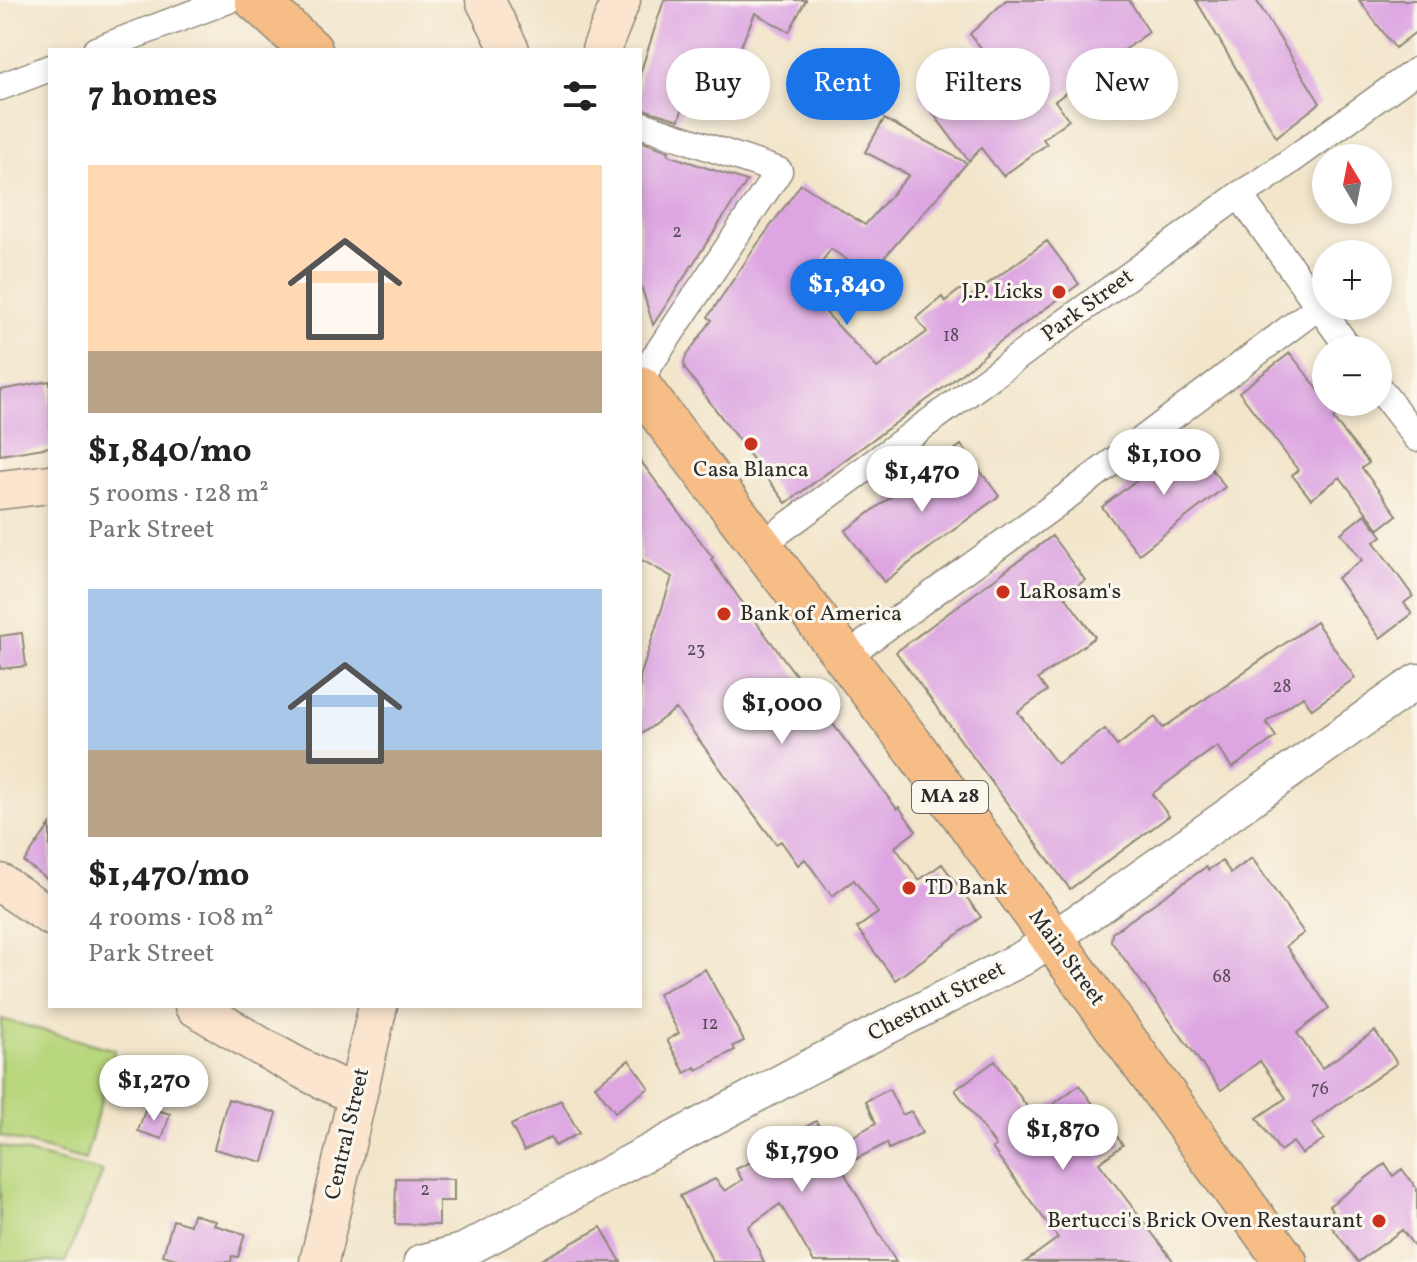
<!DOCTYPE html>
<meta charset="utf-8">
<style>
:root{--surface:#fff;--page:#f2f2f2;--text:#222;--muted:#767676;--accent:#1a73e8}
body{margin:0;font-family:Vollkorn,serif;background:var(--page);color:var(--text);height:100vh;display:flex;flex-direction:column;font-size:30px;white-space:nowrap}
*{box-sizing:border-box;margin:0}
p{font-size:26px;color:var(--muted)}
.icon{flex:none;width:44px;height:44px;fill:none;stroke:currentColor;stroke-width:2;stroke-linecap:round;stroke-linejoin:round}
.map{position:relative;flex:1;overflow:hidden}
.details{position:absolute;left:48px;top:48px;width:594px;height:960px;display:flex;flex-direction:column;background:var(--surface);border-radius:0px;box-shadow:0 4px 12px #0003}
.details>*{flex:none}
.top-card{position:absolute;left:666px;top:48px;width:630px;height:72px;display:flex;gap:16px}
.needle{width:52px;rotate:350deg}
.buttons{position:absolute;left:1312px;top:144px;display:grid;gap:16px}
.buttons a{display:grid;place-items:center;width:80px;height:80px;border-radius:50%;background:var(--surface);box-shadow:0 4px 12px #0003;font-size:40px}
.price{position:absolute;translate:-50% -68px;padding:0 18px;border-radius:28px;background:#fff;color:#222;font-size:26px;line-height:52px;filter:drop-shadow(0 2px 4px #0008)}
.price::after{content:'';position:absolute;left:50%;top:48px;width:24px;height:18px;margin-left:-12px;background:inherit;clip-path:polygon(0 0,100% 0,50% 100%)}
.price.active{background:var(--accent);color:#fff}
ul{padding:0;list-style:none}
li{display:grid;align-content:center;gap:16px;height:424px;padding:0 40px}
li span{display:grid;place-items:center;height:248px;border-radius:0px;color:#555}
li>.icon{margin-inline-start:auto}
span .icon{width:144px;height:144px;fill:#fffc;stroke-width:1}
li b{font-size:34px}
h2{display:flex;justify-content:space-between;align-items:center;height:96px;padding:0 40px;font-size:34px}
.chip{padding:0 28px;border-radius:36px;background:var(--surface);box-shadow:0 4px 12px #0003;font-size:28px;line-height:72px}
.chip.active{background:var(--accent);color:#fff}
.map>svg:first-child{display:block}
</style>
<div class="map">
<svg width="1417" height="1262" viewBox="0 0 1417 1262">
<rect width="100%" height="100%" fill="#fbf7ec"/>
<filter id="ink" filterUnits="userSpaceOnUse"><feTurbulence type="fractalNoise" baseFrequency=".0125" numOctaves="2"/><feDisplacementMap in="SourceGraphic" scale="16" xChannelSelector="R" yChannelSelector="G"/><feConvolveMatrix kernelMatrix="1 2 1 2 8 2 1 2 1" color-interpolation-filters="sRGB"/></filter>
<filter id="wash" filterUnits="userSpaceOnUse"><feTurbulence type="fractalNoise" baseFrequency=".006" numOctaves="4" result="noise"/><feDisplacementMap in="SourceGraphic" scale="32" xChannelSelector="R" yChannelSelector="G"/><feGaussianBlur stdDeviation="1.8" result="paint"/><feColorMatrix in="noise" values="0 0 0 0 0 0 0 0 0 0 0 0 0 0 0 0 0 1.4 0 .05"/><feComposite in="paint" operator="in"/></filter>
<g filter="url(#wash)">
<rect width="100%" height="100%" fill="#f2e5ca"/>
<path fill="#b8d67c" stroke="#728054" stroke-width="2" d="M 1,1019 L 115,1050 L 85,1160 L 0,1136 Z
M 0,1146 L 103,1172 L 65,1262 L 0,1262 Z"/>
<g id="blocks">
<path fill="#dda6e2" d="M 664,0 L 806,0 L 789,32 L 755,13 L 730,72 L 741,76 L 732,104 L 688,90 L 679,120 L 640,108 L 640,74 Z
M 1006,0 L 1129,0 L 1149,32 L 1055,101 L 1069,120 L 1043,139 L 1047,144 L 1003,176 L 981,148 L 969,161 L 918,94 L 981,48 L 970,34 Z
M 1196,0 L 1256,0 L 1320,103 L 1276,137 Z
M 1359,0 L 1417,0 L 1417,31 L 1395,48 Z
M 884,119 L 967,163 L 869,275 L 831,249 L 803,288 L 877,368 L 927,332 L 916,318 L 942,297 L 945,301 L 961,289 L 968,298 L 1047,241 L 1079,284 L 986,352 L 987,353 L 950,383 L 786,503 L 685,369 L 684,363 L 686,356 L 712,320 L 708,317 L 756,246 L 801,184 L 865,225 L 909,175 L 865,152 Z
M 640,141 L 669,151 L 668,155 L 747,181 L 653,325 L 640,282 Z
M 1290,353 L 1338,415 L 1333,419 L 1369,463 L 1362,468 L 1397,515 L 1379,529 L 1340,477 L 1311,499 L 1292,475 L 1298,470 L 1239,392 Z
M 50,381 L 50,447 L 0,455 L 0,390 Z
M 1189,439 L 1225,487 L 1139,554 L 1102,507 Z
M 961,445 L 999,496 L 884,582 L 845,531 Z
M 640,460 L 713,558 L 711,559 L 765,634 L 897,809 L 899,807 L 916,831 L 895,847 L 919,880 L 942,864 L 981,917 L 895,980 L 857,928 L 878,913 L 854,880 L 832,896 L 805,859 L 798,865 L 781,841 L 776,844 L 676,709 L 640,735 L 640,677 L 672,577 L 640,559 Z
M 1365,514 L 1382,536 L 1374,542 L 1413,596 L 1404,603 L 1412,614 L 1380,638 L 1337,578 L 1362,560 L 1341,533 Z
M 1052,536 L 1085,580 L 1064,595 L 1095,637 L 1038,679 L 1047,691 L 1018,712 L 1057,764 L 1105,729 L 1117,746 L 1155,717 L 1163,728 L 1316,622 L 1355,678 L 1312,709 L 1303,696 L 1266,722 L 1276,737 L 1232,768 L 1217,746 L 1152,794 L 1169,816 L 1070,889 L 896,652 Z
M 22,633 L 26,666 L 0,669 L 0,636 Z
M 50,825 L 50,881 L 24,862 Z
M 1252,858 L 1304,933 L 1286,946 L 1329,1008 L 1297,1033 L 1322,1068 L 1375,1031 L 1397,1063 L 1312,1123 L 1324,1139 L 1302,1154 L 1293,1142 L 1280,1151 L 1257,1118 L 1286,1098 L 1260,1061 L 1221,1090 L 1111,941 L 1112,933 L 1206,867 L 1208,870 L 1222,861 L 1231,873 Z
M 705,969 L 744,1041 L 733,1046 L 735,1050 L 697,1070 L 695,1067 L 685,1073 L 667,1040 L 679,1033 L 658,994 Z
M 629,1060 L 649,1088 L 615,1112 L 595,1086 Z
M 995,1061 L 1035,1118 L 1079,1085 L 1123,1145 L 1099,1163 L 1174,1262 L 1025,1262 L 1058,1238 L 992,1148 L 996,1146 L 955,1090 Z
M 889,1089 L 902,1115 L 911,1111 L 922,1133 L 889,1149 L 887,1143 L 841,1167 L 896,1262 L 814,1262 L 780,1204 L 748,1227 L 764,1262 L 713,1262 L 680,1196 L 715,1179 L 725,1191 L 742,1180 L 736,1169 L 751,1162 L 750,1159 L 816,1121 L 832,1148 L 876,1123 L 866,1101 Z
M 228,1099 L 277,1113 L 263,1162 L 214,1149 Z
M 561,1100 L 579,1133 L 555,1146 L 551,1137 L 524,1151 L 511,1125 Z
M 146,1107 L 170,1114 L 162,1139 L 138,1131 Z
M 1385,1164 L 1393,1176 L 1402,1169 L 1417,1189 L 1417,1250 L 1402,1230 L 1358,1262 L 1329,1223 L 1337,1216 L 1329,1206 Z
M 396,1178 L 454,1179 L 454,1201 L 439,1201 L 439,1225 L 395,1224 Z
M 193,1214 L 216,1221 L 214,1225 L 245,1234 L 238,1257 L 232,1256 L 231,1262 L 186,1262 L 163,1255 L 173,1220 L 190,1225 Z
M 601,1227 L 621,1262 L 537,1262 Z"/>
</g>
</g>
<g filter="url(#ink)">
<use href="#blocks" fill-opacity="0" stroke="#8e887a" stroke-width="2"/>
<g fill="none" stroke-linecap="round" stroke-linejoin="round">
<defs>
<path id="minor" d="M 96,50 L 228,0
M 0,87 L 50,68
M 640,124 L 779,171 L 640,379
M 1239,195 L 1350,350
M 1378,387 L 1417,438
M 761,545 L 1239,195 L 1264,180 L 1417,70
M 844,658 L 1054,506 L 1319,306"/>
<path id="tertiary" d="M 421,1262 L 463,1251 L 805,1069 L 1023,958 L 1096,909 L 1417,681"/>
<path id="secondary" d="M 485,0 L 510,50
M 601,50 L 621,0
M 0,490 L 50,484
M 0,883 L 50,916
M 194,1006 C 247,1039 299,1070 356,1095
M 319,1262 L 378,1006"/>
<path id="primary" d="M 256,0 L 311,50
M 640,387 L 915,749 L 1286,1262"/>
</defs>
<use href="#minor" stroke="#8e887a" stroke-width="29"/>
<use href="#tertiary" stroke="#8e887a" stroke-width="37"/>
<use href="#secondary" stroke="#8e887a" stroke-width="41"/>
<use href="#primary" stroke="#8e887a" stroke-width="45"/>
<use href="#minor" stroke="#fff" stroke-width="26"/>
<use href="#tertiary" stroke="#fff" stroke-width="34"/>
<use href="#secondary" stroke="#fbe5cf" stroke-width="38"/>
<use href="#primary" stroke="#f6be86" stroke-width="42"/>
</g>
</g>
<g fill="#c8321e" stroke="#fbf7ec" stroke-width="3">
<circle cx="1059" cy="292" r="8"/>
<circle cx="751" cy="444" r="8"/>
<circle cx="1003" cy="592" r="8"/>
<circle cx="724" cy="614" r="8"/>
<circle cx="909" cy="888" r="8"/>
<circle cx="1379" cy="1221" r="8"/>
</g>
<g text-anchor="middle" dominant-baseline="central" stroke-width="6" stroke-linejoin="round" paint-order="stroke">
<g font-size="18" fill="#584a59">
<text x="677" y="232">2</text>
<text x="951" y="336">18</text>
<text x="696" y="650">23</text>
<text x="1282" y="687">28</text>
<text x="1222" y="977">68</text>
<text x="710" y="1024">12</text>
<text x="1320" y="1089">76</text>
<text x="425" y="1190">2</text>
</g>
<rect fill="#fbf7ec" stroke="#696865" stroke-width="2" x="912" y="781" width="76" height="32" rx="6"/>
<g font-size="20" font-weight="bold" fill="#2b2b2b">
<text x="950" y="797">MA 28</text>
</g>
<g font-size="22" fill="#2b2b2b" stroke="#fbf7ec" text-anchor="start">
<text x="1043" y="292" text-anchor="end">J.P. Licks</text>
<text x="751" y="470" text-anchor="middle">Casa Blanca</text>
<text x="1019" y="592">LaRosam's</text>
<text x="740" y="614">Bank of America</text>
<text x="925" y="888">TD Bank</text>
<text x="1363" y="1221" text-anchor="end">Bertucci's Brick Oven Restaurant</text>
</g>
<g font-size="22" fill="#2b2b2b" stroke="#fbf7ec">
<text transform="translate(1088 306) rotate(-36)">Park Street</text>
<text transform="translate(1066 958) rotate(54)">Main Street</text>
<text transform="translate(937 1002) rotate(-27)">Chestnut Street</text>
<text transform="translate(348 1134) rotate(-77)">Central Street</text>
</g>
</g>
</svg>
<div class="buttons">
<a><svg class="needle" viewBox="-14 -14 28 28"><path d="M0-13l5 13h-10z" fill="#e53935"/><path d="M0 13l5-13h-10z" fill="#767676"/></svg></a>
<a>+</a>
<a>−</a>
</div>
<b class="price active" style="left:847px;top:327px">$1,840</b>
<b class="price" style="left:1164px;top:497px">$1,100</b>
<b class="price" style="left:922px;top:514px">$1,470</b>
<b class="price" style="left:782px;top:746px">$1,000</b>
<b class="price" style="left:154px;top:1123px">$1,270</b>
<b class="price" style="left:1063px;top:1172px">$1,870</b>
<b class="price" style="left:802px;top:1194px">$1,790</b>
<div class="top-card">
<a class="chip">Buy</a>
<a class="chip active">Rent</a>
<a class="chip">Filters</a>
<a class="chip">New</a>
</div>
<section class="details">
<h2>7 homes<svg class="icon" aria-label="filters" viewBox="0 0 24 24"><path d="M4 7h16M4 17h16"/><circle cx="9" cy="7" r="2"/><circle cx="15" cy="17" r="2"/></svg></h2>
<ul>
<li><span style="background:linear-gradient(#ffd9b3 75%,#b9a48a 0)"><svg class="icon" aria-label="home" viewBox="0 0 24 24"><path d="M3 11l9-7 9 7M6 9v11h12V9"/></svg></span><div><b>$1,840/mo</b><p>5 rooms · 128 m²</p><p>Park Street</p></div></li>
<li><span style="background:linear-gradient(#a9c7e8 65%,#b9a48a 0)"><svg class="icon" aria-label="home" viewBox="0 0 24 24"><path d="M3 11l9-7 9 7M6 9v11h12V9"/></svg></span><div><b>$1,470/mo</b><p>4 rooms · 108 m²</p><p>Park Street</p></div></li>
</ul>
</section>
</div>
